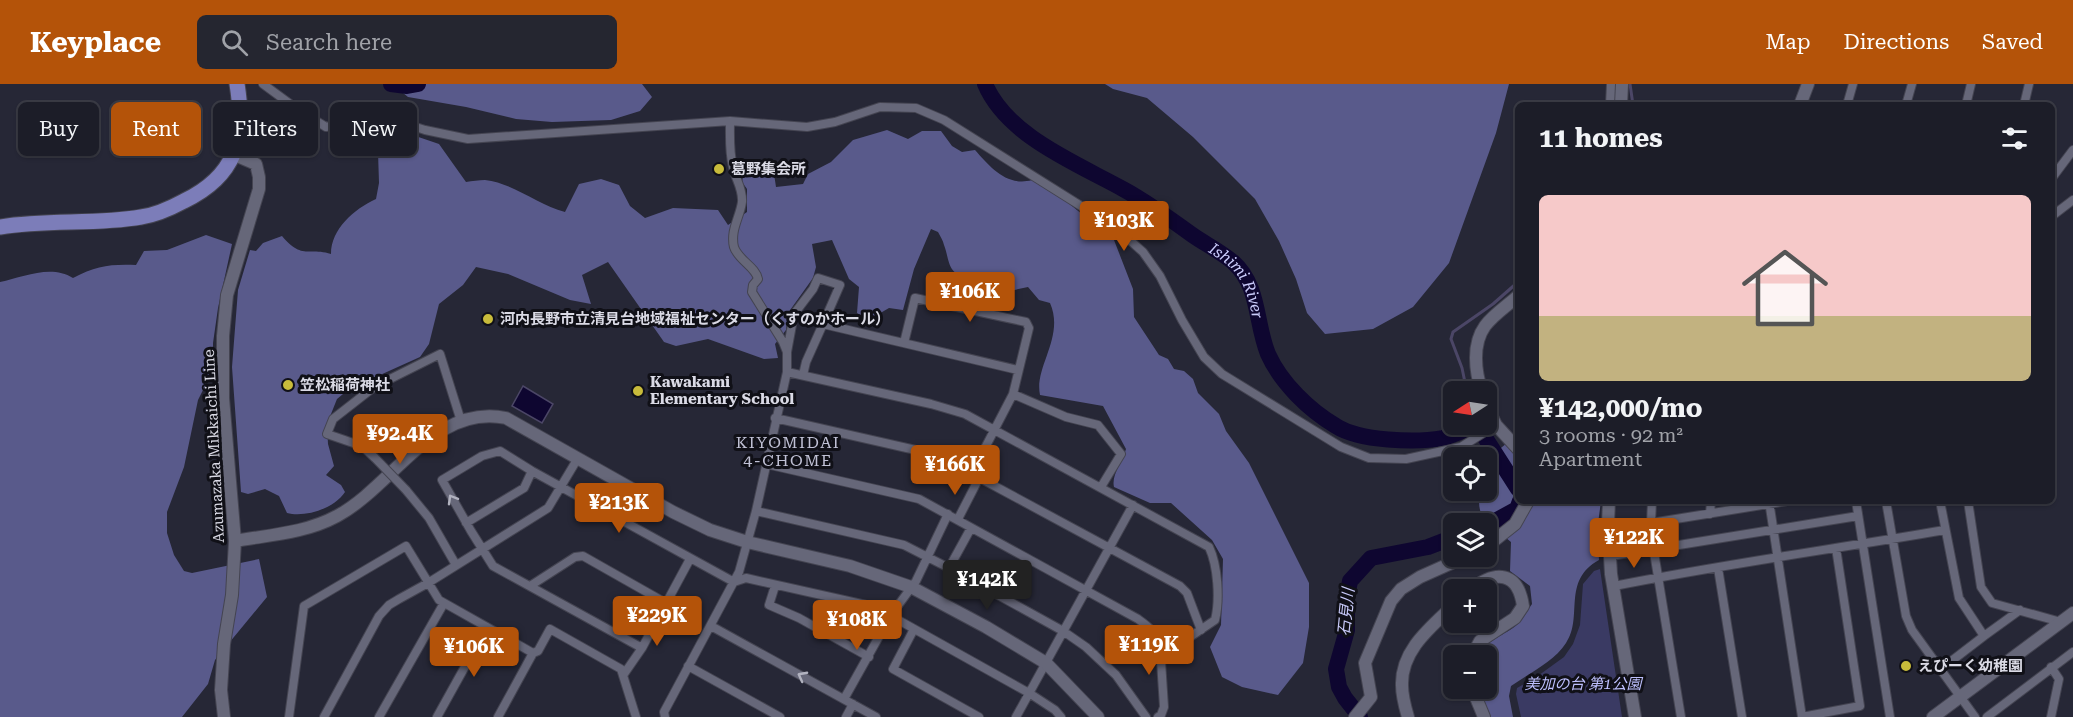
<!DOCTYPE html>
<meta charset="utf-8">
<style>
:root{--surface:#1c1d28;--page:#252630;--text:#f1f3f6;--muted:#a0a2a8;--line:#3a3b45;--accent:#b45309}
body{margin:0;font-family:"Roboto Serif","Noto Sans JP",serif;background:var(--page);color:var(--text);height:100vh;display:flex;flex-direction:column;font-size:22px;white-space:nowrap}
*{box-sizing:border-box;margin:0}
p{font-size:20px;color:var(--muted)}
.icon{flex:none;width:33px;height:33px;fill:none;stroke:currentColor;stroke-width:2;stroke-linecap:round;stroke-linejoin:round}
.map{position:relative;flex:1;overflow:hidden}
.drawer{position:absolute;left:1515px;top:18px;width:540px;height:402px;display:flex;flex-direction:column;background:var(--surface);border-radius:9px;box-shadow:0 2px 4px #0004,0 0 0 2px var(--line)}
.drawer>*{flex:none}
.hud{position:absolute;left:18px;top:18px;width:570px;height:54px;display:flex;gap:12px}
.needle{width:39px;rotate:258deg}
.controls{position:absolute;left:1443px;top:297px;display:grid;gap:12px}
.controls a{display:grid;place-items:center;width:54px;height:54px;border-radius:9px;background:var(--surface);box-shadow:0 2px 4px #0004,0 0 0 2px var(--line);font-size:30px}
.price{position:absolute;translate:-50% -51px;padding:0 14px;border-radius:6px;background:var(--accent);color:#fff;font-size:20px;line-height:39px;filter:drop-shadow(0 2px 3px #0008)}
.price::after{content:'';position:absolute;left:50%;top:36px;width:18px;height:14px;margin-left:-9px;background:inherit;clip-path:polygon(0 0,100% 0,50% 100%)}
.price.current{background:#222;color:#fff}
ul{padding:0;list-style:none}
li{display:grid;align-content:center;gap:12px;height:318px;padding:0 24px}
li+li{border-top:2px solid var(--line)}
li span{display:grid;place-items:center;height:186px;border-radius:9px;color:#555}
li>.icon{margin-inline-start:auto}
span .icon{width:108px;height:108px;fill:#fffc;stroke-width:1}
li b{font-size:26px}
h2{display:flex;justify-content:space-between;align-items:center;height:72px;padding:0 24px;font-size:26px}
.tag{padding:0 21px;border-radius:9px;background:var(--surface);box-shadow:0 2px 4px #0004,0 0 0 2px var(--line);font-size:21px;line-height:54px}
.tag.current{background:var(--accent);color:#fff}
header{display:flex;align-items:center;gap:36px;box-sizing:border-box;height:84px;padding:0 30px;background:var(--accent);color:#fff}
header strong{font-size:28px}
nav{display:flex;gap:33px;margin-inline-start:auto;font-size:21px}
.search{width:420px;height:54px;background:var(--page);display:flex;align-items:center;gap:15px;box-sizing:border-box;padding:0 21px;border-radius:9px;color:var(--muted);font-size:22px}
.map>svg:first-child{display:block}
</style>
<header>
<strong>Keyplace</strong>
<div class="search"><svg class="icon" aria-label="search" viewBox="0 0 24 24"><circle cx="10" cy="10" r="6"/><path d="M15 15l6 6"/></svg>Search here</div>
<nav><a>Map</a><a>Directions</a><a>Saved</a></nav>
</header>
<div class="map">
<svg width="2073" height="633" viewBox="0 0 2073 633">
<rect width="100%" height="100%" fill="#262736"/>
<path fill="#3a3a63" d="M 1600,485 L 1622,633 L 1521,633 L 1516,610 L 1517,604 L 1535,594 L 1564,573 L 1573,560 L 1580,541 L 1583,500 L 1594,487 Z"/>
<path fill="#595a8b" d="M 392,0 L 642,0 L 652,13 L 640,27 L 611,36 L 552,38 L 516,35 L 466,23 L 408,13 Z
M 1105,0 L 1509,0 L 1496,49 L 1449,179 L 1413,223 L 1373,245 L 1325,250 L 1307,229 L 1296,195 L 1279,157 L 1255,115 L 1193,53 L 1147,14 L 1113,5 Z
M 392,44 L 439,60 L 466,98 C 472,97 479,96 485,96 C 513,99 538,121 565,128 L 579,100 L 601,95 L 619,101 L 630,122 L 645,134 L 673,124 L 718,126 L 728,141 L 747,128 L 747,105 L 742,98 L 743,92 L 762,83 L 773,83 L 776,103 L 803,100 L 808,90 L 831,78 L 853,56 L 887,46 L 908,55 L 922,47 L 941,47 L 952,62 L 962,68 L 975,66 C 990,83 1007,103 1032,96 L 1051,105 L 1114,156 L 1133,205 L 1134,233 L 1159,271 L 1168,275 L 1174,285 L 1184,287 L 1193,295 L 1198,309 L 1219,330 L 1226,347 L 1249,379 L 1309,499 L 1309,543 L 1303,579 L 1278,611 L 1242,603 L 1222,593 L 1210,563 L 1221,541 L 1223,475 L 1212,456 L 1171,419 L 1150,419 L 1114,403 C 1111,391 1123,377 1126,365 L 1103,322 L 1040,311 C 1034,283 1065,253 1050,219 L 1039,216 L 1028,203 L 1005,208 L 989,199 L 974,199 L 969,192 C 947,192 950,177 944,161 C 943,156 940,152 938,148 L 931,145 L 914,185 L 903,226 L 889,224 L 877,231 L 865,234 L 857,229 L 859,203 L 849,195 L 832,156 L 812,160 L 816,183 L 813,194 L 788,229 L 786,246 L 775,260 L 778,274 L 764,275 L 708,255 L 676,262 L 664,258 L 608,178 L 582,191 L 591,220 L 570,216 L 508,190 L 476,183 L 463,201 L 439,220 L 429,260 L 420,273 L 349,305 L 337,315 L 327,340 L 328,360 L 334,382 L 326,391 L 341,401 L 345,408 C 335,424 305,434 287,429 L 279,412 L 265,405 L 248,410 L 241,408 L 232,283 L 238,206 L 250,166 L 256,167 L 263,159 L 282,152 C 302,176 308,163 331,170 C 331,145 354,125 376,115 L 379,99 L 378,68 Z
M 206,151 L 232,160 L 218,224 L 213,259 L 213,286 L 198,316 L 184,383 L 167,428 L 167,449 L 174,471 L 184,487 L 192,489 L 259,475 L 267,513 L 215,576 L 208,600 L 182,633 L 0,633 L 0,198 C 23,193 51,180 73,194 C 96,182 110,180 136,181 L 144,167 L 167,166 Z
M 1518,352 L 1518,417 L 1601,417 L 1597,447 L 1599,476 C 1561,497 1584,533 1566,559 C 1554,578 1529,589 1511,602 L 1509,612 L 1513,633 L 1491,633 L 1478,605 L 1486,604 L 1486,572 L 1479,571 C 1487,556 1505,551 1518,540 C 1523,535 1528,526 1532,520 L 1530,502 L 1510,487 L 1511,458 C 1490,440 1475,437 1480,407 L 1486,406 C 1487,376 1492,368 1518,352 Z"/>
<path fill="#0e0630" stroke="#4b4666" stroke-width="1.5" d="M 523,302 L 553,320 L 542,339 L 512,322 Z"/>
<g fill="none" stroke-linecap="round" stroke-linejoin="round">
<path stroke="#4b4666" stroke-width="3" d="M 1630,0 L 1633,21
M 1467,308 L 1462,284 L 1451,255 L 1453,248 L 1493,220 L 1518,198
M 1477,340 L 1477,341"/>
<g stroke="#0e0630" stroke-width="16">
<path d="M 391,0 L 407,2 L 418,0"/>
<path id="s1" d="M 985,0 C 1007,52 1076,79 1123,105 C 1147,118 1169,134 1191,150 C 1205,160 1220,167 1233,178 C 1260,202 1255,238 1268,270 C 1281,299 1309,326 1336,342 C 1359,357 1416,359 1443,354 C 1454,351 1466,345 1477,341 L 1518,405"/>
<path d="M 1486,442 L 1517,425 L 1520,417"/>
<path d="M 1360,633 L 1345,614 L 1339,603 L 1336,585 L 1347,546 L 1347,513 L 1350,497 L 1371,474 L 1428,463 L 1454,453"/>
</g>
<defs>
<path id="street" d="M 263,0 L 297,25 L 326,43 L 373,33 L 391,35 L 425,46 L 468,55 L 730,37 L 807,43 L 835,38 L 880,23 L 916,24 L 944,36 L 1116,144 L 1143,168 L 1160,192 L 1182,236 L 1204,273 L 1222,290 L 1341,363 L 1369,374 L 1406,375 L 1461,363 L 1496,341
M 1610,21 L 1611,0
M 1847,21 L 1853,0
M 1906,21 L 1912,0
M 1966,21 L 1971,0
M 2024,21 L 2029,0
M 2052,94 L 2073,66
M 2052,132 L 2073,116
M 904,259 L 915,214 L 1026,238 L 1029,244 L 1013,310 L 974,385 L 976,400 L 958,435
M 787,268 L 794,230 L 813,205 L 818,194 L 840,201 L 823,240
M 787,288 L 931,320 L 965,330 L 1209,463 C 1218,482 1220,516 1215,536 L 1187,555 L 1160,562
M 803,291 L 806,278 L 823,240 L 1018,286
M 1013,310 L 1066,333 L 1098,341 L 1121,370 L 1101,403
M 775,334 L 942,372 L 976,392 L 1180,502 L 1187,509 L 1201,546
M 375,374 L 362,362 L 327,350 L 333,335 L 374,303 L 440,270 L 461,337
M 766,380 L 919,415 L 1138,535 C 1149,543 1156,548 1160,562 L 1164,623 L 1161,631 L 1158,633
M 406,406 L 429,434 L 456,481
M 1652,417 L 1651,439 L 1787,417
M 1769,417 L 1802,633 L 1860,622 L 1836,464
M 1856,417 L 1890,633
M 1886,417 L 1906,532 L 1912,546 L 1975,633
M 1940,417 L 1959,514 L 1984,552 L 1941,585
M 1968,417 L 1981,503 L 1992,519 L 2061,538
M 756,427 L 904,461 L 949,484 L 1063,547 L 1086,563 L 1116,591 L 1146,633
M 1710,430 L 1711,417
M 466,439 L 524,404 L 532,387
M 1653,462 L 1681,633
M 1617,471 L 1858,432
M 949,484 L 971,444
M 1718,484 L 1742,633
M 530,502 L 575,473 L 583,472 L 666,519
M 775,502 L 769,521 L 799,534 L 869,573
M 1614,502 C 1724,480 1835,465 1945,446
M 711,542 L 876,633
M 914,545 L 893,585 L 979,633
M 1984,552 L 2020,526
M 642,564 L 493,482 L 471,447 L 442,396 L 482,372 L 500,367 L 532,387 L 734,498 L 746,494 L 875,523 L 1029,609 L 1055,626 L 1061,633
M 688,582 L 780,633
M 624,590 L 642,564 L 690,475
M 844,615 L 891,531 L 916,497 L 948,430
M 289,633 L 304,522 L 406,462 L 439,516 L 533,569
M 324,633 L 379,532 L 389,521 L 399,515 L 428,499 L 548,424 L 578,374
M 379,633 L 444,519
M 437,633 L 487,543
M 498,633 L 533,569 L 538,567 L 550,545 L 621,585 L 636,633
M 665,633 L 664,628 L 739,488 L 756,427 L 787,288 L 787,268 L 783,258 L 752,208 L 753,201 L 758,195 C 756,183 738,176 734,163 C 730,146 740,133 742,118 C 743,104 735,95 733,83 C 729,68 730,52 730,37
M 846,633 L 853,620
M 1016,633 L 1133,421
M 1987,633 L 2073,568
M 2051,633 L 2059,595 L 2051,583"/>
<path id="secondary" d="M 1621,21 L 1622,0
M 1800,21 L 1808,0
M 1482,308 C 1475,287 1472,260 1485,242 C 1493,231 1508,221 1518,212
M 1486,321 L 1496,341 L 1518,365
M 1609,417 L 1608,439 L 1611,490 L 1635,633
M 235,457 C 269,451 306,449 337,432 C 393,402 434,319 506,334 L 673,428 L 710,446 L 747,458 L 850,482 L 911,503 L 986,543 L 1046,579 L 1098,633
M 1486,463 L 1515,440 L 1528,417
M 1471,506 C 1495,486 1518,487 1523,522 L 1515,534 L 1480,557 L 1472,572
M 1472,604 L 1484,633
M 224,633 L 221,606 L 224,560 L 232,511 L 235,457 L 223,314 L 223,252 L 227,211 L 259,105 L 259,93 L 256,80 L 235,71
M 1355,633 L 1371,613 L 1365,579 L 1391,517 L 1401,505 L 1420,493 L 1467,472
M 1408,633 C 1405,623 1402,611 1402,601 C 1401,566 1431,543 1454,521
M 1933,633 L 2073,529"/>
<path id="highway" d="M 0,143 C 47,135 95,141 141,133 C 156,131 171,124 184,117 C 236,92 246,55 237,0"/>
</defs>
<use href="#street" stroke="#444451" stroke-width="10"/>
<use href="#secondary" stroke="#444451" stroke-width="14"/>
<use href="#highway" stroke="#444451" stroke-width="17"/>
<use href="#street" stroke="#666779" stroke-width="8"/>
<use href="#secondary" stroke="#666779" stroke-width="12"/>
<use href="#highway" stroke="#7c7db9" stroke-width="15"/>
<defs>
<path id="street-bridge" d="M 375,374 L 406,406"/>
</defs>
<use href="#street-bridge" stroke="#444451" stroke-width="10" stroke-linecap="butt"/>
<use href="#street-bridge" stroke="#666779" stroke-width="8"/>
</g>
<defs><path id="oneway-chevron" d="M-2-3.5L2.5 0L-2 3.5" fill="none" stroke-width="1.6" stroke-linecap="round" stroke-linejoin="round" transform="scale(1.5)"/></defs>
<g stroke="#b1b2bf">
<use href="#oneway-chevron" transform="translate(452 415) rotate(-120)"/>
<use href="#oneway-chevron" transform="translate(802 592) rotate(-152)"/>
</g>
<g fill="#c8bb3b" stroke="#101017" stroke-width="2">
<circle cx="719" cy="85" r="6"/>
<circle cx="488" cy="235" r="6"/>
<circle cx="288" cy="301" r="6"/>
<circle cx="638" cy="307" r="6"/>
<circle cx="1906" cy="582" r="6"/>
</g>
<g text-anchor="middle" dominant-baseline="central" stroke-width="6" stroke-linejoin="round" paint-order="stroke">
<g font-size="15" font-weight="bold" fill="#dadae5" stroke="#101017" text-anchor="start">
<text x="731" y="85">葛野集会所</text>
<text x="500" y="235">河内長野市立清見台地域福祉センター（くすのかホール）</text>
<text x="650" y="298">Kawakami<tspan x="650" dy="17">Elementary School</tspan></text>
<text x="300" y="301">笠松稲荷神社</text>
<text x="1918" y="582">えぴーく幼稚園</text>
</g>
<g font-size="15" fill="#dadae5" stroke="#101017">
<text transform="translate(214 362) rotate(-93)">Azumazaka Mikkaichi Line</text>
</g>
<g font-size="15" font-style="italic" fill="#bdbffd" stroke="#101017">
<text x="1583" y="600">美加の台 第1公園</text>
</g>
<g font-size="16" font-style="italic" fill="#c8caf9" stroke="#101017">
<text stroke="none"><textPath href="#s1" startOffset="327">Ishimi River</textPath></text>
<text transform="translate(1346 528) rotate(-84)">石見川</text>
</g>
<g font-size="16" letter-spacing="1.5" fill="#c0c1d5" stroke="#101017">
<text x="788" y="358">KIYOMIDAI<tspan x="788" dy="18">4-CHOME</tspan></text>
</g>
</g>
</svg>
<div class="controls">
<a><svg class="needle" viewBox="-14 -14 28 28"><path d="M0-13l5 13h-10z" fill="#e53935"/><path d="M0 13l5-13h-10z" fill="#a0a2a8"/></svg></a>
<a><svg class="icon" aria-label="locate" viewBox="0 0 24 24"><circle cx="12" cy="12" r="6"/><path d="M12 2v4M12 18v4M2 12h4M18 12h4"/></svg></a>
<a><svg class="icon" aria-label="layers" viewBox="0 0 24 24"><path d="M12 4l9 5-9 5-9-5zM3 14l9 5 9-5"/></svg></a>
<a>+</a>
<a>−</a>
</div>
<b class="price" style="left:1124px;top:168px">¥103K</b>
<b class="price" style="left:970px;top:239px">¥106K</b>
<b class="price" style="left:400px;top:381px">¥92.4K</b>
<b class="price" style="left:955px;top:412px">¥166K</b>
<b class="price" style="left:619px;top:450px">¥213K</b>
<b class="price" style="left:1634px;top:485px">¥122K</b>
<b class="price current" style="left:987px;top:527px">¥142K</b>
<b class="price" style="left:657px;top:563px">¥229K</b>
<b class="price" style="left:857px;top:567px">¥108K</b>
<b class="price" style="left:1149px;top:592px">¥119K</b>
<b class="price" style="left:474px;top:594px">¥106K</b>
<div class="hud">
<a class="tag">Buy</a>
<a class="tag current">Rent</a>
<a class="tag">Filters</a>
<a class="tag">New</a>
</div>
<section class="drawer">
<h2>11 homes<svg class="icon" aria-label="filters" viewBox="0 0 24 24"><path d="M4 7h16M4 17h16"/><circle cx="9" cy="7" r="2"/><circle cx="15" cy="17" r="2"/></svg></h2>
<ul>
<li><span style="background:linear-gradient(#f6c9c9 65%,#c2b280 0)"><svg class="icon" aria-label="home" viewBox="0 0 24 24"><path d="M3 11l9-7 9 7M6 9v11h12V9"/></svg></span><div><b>¥142,000/mo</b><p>3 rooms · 92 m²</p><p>Apartment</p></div></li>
</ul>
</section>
</div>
